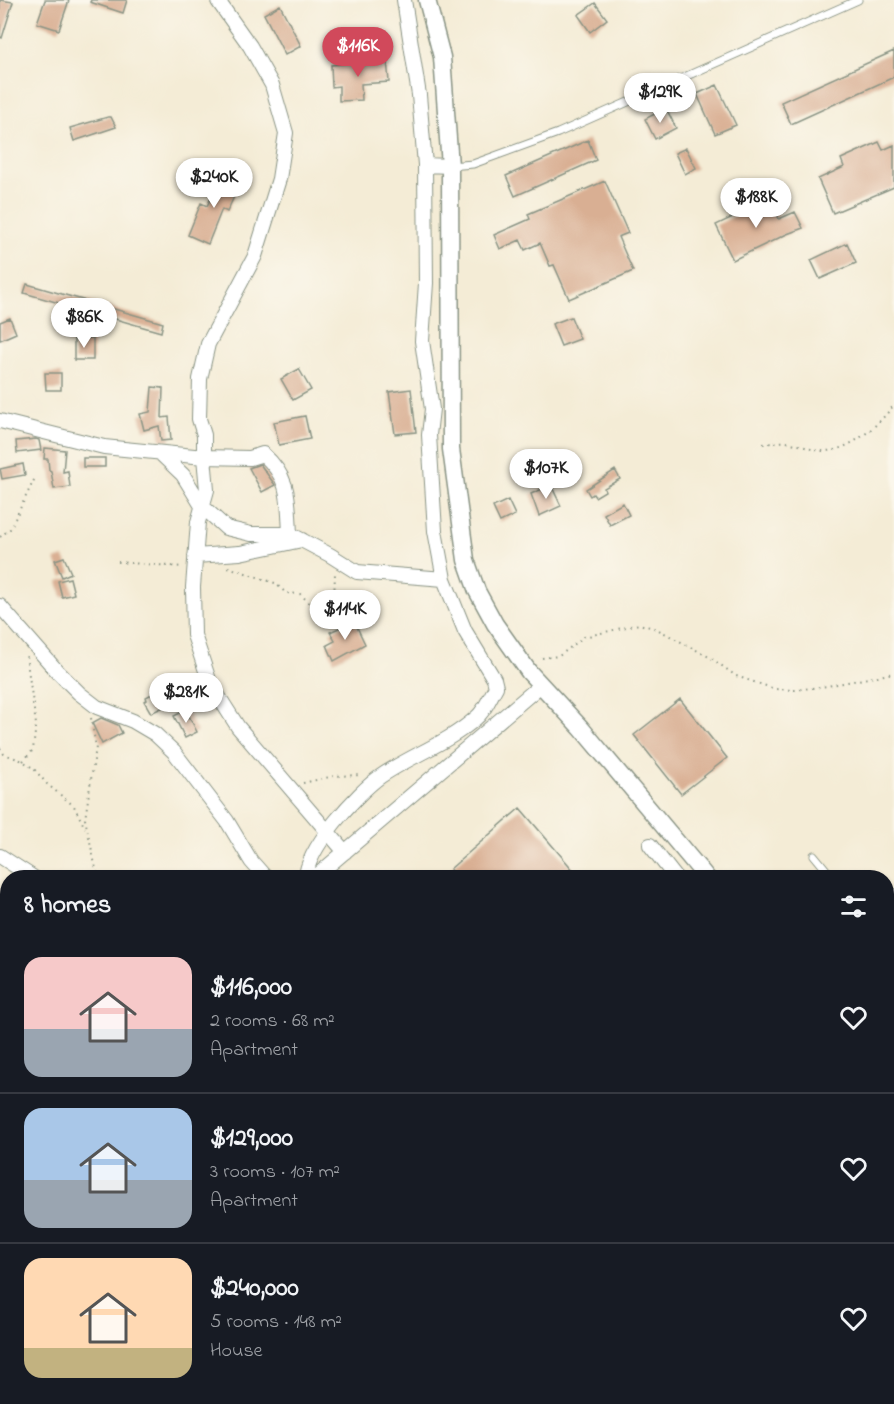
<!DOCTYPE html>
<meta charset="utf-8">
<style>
:root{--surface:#171b24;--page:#242831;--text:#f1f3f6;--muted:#9ea1a6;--line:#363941;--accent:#d1495b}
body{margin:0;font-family:"Indie Flower",sans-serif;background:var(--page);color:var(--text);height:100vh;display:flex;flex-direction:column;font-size:22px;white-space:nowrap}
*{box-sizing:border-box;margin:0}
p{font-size:20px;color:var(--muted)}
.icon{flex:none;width:33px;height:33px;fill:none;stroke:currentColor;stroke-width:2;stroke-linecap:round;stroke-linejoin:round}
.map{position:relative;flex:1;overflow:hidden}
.sheet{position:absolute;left:0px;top:870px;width:894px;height:534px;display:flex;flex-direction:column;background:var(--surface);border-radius:24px 24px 0 0;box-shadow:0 2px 4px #0004}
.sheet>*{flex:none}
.price{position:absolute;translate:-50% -51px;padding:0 14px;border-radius:21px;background:#fff;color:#222;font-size:20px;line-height:39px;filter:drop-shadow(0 2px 3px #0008)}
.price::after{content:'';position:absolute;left:50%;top:36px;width:18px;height:14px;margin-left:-9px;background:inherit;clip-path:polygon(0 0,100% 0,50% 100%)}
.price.selected{background:var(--accent);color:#fff}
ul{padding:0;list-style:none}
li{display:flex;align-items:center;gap:18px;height:150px;padding:0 24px}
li+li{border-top:2px solid var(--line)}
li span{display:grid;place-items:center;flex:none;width:168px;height:120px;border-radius:18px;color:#555}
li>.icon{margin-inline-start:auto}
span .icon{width:72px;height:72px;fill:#fffc;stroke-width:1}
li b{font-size:26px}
h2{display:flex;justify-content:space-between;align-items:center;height:72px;padding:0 24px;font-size:26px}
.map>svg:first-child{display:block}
</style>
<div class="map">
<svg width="894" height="1404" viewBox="0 0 894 1404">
<rect width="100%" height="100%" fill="#fbf7ec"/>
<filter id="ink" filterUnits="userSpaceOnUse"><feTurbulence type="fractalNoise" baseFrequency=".0167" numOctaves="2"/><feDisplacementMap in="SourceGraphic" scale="12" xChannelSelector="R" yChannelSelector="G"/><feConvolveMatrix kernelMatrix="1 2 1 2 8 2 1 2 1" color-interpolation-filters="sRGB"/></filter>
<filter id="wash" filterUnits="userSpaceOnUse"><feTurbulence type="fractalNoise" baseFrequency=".008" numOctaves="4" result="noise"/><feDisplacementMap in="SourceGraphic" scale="24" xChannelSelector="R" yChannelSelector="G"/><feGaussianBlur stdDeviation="1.35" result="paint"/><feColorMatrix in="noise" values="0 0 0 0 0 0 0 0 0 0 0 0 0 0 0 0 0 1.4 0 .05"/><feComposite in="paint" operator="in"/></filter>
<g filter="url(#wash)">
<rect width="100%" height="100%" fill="#f4ecd6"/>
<g id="blocks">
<path fill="#d9af93" d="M 0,0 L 13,2 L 2,38 L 0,37 Z
M 45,0 L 69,0 L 59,30 L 37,23 Z
M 91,0 L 127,0 L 123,13 L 90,2 Z
M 595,3 L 607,19 L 590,32 L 578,15 Z
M 280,5 L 301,46 L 285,55 L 264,14 Z
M 894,51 L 894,77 L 791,124 L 781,102 Z
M 387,60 L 389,82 L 361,84 L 362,100 L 339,101 L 339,86 L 332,87 L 331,65 Z
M 717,85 L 736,125 L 715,134 L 697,94 Z
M 666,108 L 676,128 L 655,139 L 645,119 Z
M 108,117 L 111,117 L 116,127 L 74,141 L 70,128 Z
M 588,140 L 596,160 L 515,196 L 506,176 Z
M 879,142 L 883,150 L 894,145 L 894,187 L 833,213 L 818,179 L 844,167 L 841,159 Z
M 686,148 L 696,168 L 685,174 L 675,153 Z
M 223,173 L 241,181 L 227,212 L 222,209 L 208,244 L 188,235 L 201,203 L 207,206 Z
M 605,181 L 628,233 L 618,237 L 633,271 L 569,299 L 554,265 L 550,266 L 540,243 L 525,250 L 520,240 L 500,249 L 494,235 L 530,219 L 528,214 Z
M 770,199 L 779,219 L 795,212 L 803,228 L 787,234 L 733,260 L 716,225 Z
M 847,243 L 856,263 L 820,279 L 811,260 Z
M 27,284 L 163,323 L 161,332 L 24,293 Z
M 571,317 L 580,339 L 561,346 L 552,324 Z
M 10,318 L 16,333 L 0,340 L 0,322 Z
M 74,338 L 93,338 L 93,360 L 74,360 Z
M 299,369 L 311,390 L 293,400 L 281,379 Z
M 45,373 L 61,373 L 61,390 L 46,390 Z
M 152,387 L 163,388 L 162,418 L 169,417 L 171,440 L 161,441 L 159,426 L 144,430 L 140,414 L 150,412 Z
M 411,389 L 416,432 L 395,434 L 389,392 Z
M 305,416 L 310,439 L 279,445 L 274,422 Z
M 36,439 L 39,440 L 41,450 L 17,453 L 16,441 Z
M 45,448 L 65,450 L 63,472 L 68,471 L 70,487 L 54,489 L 51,471 L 49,470 L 48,459 L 44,459 Z
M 83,458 L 105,458 L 105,467 L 83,467 Z
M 23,464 L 25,475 L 2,479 L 0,469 Z
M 260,464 L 275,485 L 262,492 L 249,468 Z
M 615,470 L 620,479 L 604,488 L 605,491 L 595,497 L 593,494 L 590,496 L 586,489 Z
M 551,485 L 561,506 L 539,516 L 531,494 Z
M 508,500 L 515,515 L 500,522 L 493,507 Z
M 623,503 L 629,515 L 610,525 L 604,514 Z
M 64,557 L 71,573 L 62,577 L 55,560 Z
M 70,578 L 74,594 L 62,597 L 58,581 Z
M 354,621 L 365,644 L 334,661 L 327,645 L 335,641 L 330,632 Z
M 163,688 L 170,704 L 151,713 L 144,701 L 147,700 L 146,697 Z
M 680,699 L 727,758 L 681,794 L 634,735 Z
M 186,710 L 197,732 L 185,738 L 174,716 Z
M 101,718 L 118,725 L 122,733 L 102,744 L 92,723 Z
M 520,808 L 580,878 L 457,878 L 450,869 Z"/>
</g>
</g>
<g filter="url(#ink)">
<use href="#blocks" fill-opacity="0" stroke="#8a9485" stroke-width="1.5"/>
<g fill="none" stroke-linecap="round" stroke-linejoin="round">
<defs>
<path id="service" d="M 450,166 L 473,164 L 558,133 L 858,0
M 814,855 L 833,878"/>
<path id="minor" d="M 404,0 L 419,95 L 425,165 L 426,283 L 422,341 L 432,409 L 429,435 L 435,531 L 444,579
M 218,1 L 250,46 L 272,85 L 286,133 L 279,179 L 255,256 L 208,344 L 200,379 L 199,419 L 204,435 L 204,457 L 250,458 L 263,454 C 291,479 288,500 290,534 L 330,555 L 357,572 L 444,579 L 465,631 L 494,679 L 496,687 C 490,697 485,711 476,718 C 448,743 412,755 381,776 C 358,792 306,849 306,878
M 425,165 L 450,166
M 0,421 L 104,447 L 204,457 L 207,490 L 198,522 L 193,587 L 194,635 L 210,683 L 238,727 L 345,852
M 160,453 L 183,475 L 202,506 L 226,528 L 251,534 L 290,534
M 195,556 L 240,553 L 302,540
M 0,606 L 57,671 L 79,693 L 97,707 L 133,721 L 155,734 L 174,752 L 227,821 L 251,861 L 266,878
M 650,845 L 676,878
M 0,856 L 34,878
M 314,878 L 541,685
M 886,903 L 894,896
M 886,1181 L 894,1178
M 0,1191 L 8,1195
M 886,1249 L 894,1243
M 0,1265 L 8,1275
M 153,1396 L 160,1404
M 397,1396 L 401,1404
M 35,1404 L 53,1396
M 715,1404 L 728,1396"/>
<path id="tertiary" d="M 427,0 L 442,57 L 450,166 L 451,449 L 466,560 L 477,591 L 495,624 L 529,672 L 581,728 L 707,878
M 886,1075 L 894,1082
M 886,1142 L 894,1153"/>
</defs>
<use href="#service" stroke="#8a9485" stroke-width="9"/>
<use href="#minor" stroke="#8a9485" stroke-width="16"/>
<use href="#tertiary" stroke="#8a9485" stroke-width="19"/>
<path stroke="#8a9485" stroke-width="2" stroke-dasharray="1.5 4.5" stroke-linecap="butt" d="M 763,444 C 773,443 782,440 791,443 C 802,445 812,451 824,451 C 851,451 878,425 894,405
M 0,537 L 10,529 L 35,478
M 118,562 L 183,567
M 228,567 L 275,583 L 286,593 L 300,594 L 319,612 L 332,607 L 334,602 L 335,573
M 542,658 L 559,656 L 584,637 L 639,624 L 657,629 L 711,658 L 736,676 L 775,689 L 795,690 L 827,686 L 894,673
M 91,718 L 96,747 L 85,819 L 98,878
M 0,748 L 4,754 L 23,761 L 34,769 L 47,784 L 74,806 L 85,828
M 23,761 L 33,750 L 36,724 L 26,655
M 303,783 L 334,776 L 362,775
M 0,928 L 8,929
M 0,1034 L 8,1049
M 0,1113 L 8,1114
M 0,1380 L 8,1365
M 234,1396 L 240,1404
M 208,1404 L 210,1396
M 322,1404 L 326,1396"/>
<use href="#service" stroke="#fff" stroke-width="7"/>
<use href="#minor" stroke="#fff" stroke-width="14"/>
<use href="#tertiary" stroke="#fff" stroke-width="16"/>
</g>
</g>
</svg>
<b class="price selected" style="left:358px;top:78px">$116K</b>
<b class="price" style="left:660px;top:124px">$129K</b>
<b class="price" style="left:214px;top:209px">$240K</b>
<b class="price" style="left:756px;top:229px">$188K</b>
<b class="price" style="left:84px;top:349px">$86K</b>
<b class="price" style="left:546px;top:500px">$107K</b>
<b class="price" style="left:345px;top:641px">$114K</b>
<b class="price" style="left:186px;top:724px">$281K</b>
<section class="sheet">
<h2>8 homes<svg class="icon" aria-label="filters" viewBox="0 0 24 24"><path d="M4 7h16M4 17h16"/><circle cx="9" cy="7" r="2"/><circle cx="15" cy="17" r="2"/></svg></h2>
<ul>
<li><span style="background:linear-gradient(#f6c9c9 60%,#9aa5b1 0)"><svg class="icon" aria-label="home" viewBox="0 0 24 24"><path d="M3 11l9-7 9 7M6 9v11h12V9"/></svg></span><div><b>$116,000</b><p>2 rooms · 68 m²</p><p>Apartment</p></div><svg class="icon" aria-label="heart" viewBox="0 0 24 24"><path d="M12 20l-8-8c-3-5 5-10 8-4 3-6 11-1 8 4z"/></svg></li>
<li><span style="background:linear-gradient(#a9c7e8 60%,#9aa5b1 0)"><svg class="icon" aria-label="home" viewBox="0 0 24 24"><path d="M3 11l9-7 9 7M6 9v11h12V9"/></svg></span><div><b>$129,000</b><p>3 rooms · 107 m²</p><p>Apartment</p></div><svg class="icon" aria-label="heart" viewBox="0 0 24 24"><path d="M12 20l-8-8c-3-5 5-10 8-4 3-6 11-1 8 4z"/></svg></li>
<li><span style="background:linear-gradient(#ffd9b3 75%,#c2b280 0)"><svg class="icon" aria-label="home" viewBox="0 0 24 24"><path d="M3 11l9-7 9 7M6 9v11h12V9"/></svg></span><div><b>$240,000</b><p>5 rooms · 148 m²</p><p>House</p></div><svg class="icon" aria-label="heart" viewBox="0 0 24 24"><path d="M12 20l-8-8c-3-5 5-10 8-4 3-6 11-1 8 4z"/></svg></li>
</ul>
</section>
</div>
